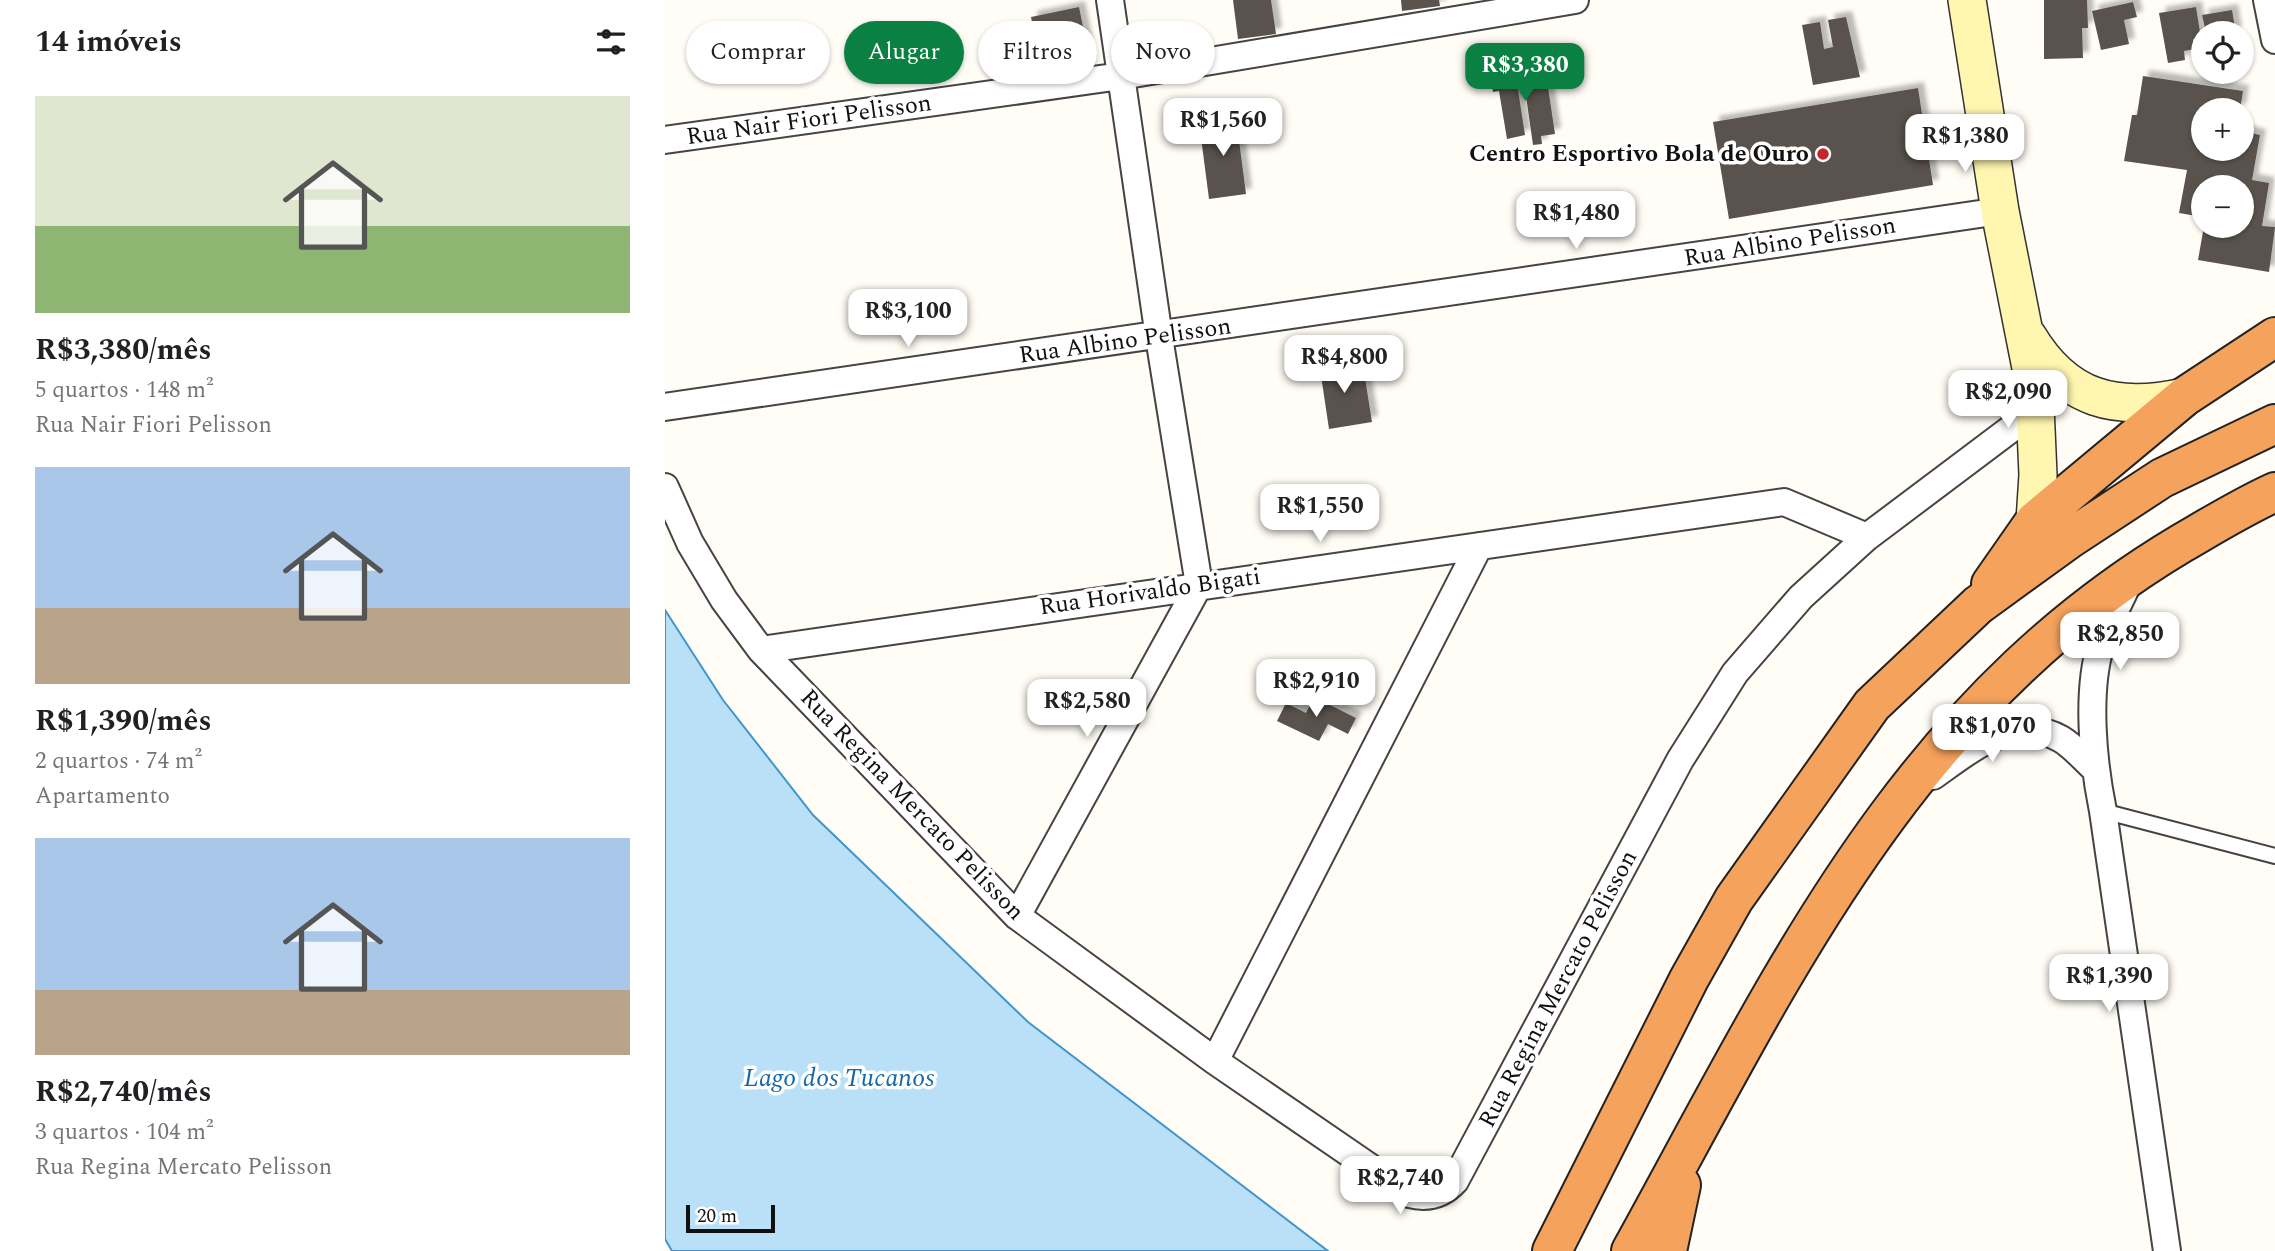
<!DOCTYPE html>
<html lang="pt">
<meta charset="utf-8">
<style>
:root{--surface:#fff;--page:#f2f2f2;--text:#202124;--muted:#757577;--accent:#0b8043}
body{margin:0;font-family:Spectral,serif;background:var(--page);color:var(--text);height:100vh;display:flex;flex-direction:column;font-size:26px;white-space:nowrap}
*{box-sizing:border-box;margin:0}
p{font-size:23px;color:var(--muted)}
.icon{flex:none;width:38px;height:38px;fill:none;stroke:currentColor;stroke-width:2;stroke-linecap:round;stroke-linejoin:round}
.map{position:relative;flex:1;overflow:hidden}
.panel{display:flex;flex-direction:column;background:var(--surface);width:665px}
.panel>*{flex:none}
.guide{position:absolute;left:21px;top:21px;width:665px;height:63px;display:flex;gap:14px}
.buttons{position:absolute;left:1526px;top:21px;display:grid;gap:14px}
.buttons a{display:grid;place-items:center;width:63px;height:63px;border-radius:50%;background:var(--surface);box-shadow:0 2px 5px #0004;font-size:35px}
.scale{position:absolute;left:21px;bottom:18px;width:89px;box-sizing:border-box;padding-left:7px;border:4px solid #111;border-top:0;font-size:19px;line-height:24px;white-space:nowrap;color:#111;-webkit-text-stroke:5px #fff;paint-order:stroke}
.price{position:absolute;translate:-50% -60px;padding:0 16px;border-radius:14px;background:#fff;color:#222;font-size:23px;line-height:46px;filter:drop-shadow(0 2px 4px #0008)}
.price::after{content:'';position:absolute;left:50%;top:42px;width:21px;height:16px;margin-left:-10px;background:inherit;clip-path:polygon(0 0,100% 0,50% 100%)}
.price.selected{background:var(--accent);color:#fff}
ul{padding:0;list-style:none}
li{display:grid;align-content:center;gap:14px;height:371px;padding:0 35px}
li span{display:grid;place-items:center;height:217px;border-radius:0px;color:#555}
li>.icon{margin-inline-start:auto}
span .icon{width:126px;height:126px;fill:#fffc;stroke-width:1}
li b{font-size:30px}
h2{display:flex;justify-content:space-between;align-items:center;height:84px;padding:0 35px;font-size:30px}
.tag{padding:0 24px;border-radius:32px;background:var(--surface);box-shadow:0 2px 5px #0004;font-size:24px;line-height:63px}
.tag.selected{background:var(--accent);color:#fff}
main{display:flex;flex:1;min-height:0}
.map>svg:first-child{display:block}
</style>
<main>
<section class="panel">
<h2>14 imóveis<svg class="icon" aria-label="filters" viewBox="0 0 24 24"><path d="M4 7h16M4 17h16"/><circle cx="9" cy="7" r="2"/><circle cx="15" cy="17" r="2"/></svg></h2>
<ul>
<li><span style="background:linear-gradient(#dfe7d0 60%,#8fb573 0)"><svg class="icon" aria-label="home" viewBox="0 0 24 24"><path d="M3 11l9-7 9 7M6 9v11h12V9"/></svg></span><div><b>R$3,380/mês</b><p>5 quartos · 148 m²</p><p>Rua Nair Fiori Pelisson</p></div></li>
<li><span style="background:linear-gradient(#a9c7e8 65%,#b9a48a 0)"><svg class="icon" aria-label="home" viewBox="0 0 24 24"><path d="M3 11l9-7 9 7M6 9v11h12V9"/></svg></span><div><b>R$1,390/mês</b><p>2 quartos · 74 m²</p><p>Apartamento</p></div></li>
<li><span style="background:linear-gradient(#a9c7e8 70%,#b9a48a 0)"><svg class="icon" aria-label="home" viewBox="0 0 24 24"><path d="M3 11l9-7 9 7M6 9v11h12V9"/></svg></span><div><b>R$2,740/mês</b><p>3 quartos · 104 m²</p><p>Rua Regina Mercato Pelisson</p></div></li>
</ul>
</section>
<div class="map">
<svg width="1610" height="1251" viewBox="0 0 1610 1251">
<defs>
<filter id="shadow"><feDropShadow dx="6" dy="-6" stdDeviation="2" flood-color="#0004"/></filter>
</defs>
<rect width="100%" height="100%" fill="#fffdf5"/>
<path fill="#b9e0f7" stroke="#3f96cf" stroke-width="2" d="M 0,610 L 58,700 L 148,815 L 363,1022 L 663,1251 L 7,1251 L 0,1239 Z"/>
<path fill="#5a524d" filter="url(#shadow)" d="M 568,0 L 606,0 L 611,34 L 573,39 Z
M 736,0 L 774,0 L 775,6 L 737,11 Z
M 1379,0 L 1422,0 L 1423,28 L 1417,28 L 1418,58 L 1379,59 Z
M 1468,2 L 1472,17 L 1459,20 L 1464,44 L 1436,50 L 1427,11 Z
M 414,7 L 422,46 L 373,55 L 366,17 Z
M 1531,7 L 1536,38 L 1528,39 L 1530,49 L 1519,51 L 1520,60 L 1503,63 L 1494,13 Z
M 1567,10 L 1571,33 L 1541,33 L 1537,15 Z
M 1181,17 L 1195,77 L 1148,85 L 1137,25 L 1155,22 L 1159,49 L 1168,47 L 1163,20 Z
M 880,67 L 890,134 L 876,136 L 877,144 L 868,145 L 860,89 L 853,90 L 860,135 L 842,139 L 834,91 L 828,92 L 825,76 Z
M 1478,76 L 1578,91 L 1575,110 L 1538,110 L 1538,149 L 1577,149 L 1577,131 L 1595,135 L 1587,180 L 1604,183 L 1597,226 L 1610,227 L 1604,272 L 1533,260 L 1539,226 L 1577,226 L 1577,187 L 1538,187 L 1538,217 L 1514,213 L 1522,170 L 1459,161 L 1467,115 L 1472,115 Z
M 1253,88 L 1268,185 L 1064,219 L 1048,122 Z
M 571,117 L 581,194 L 544,199 L 534,122 Z
M 685,357 L 689,379 L 700,378 L 707,422 L 664,429 L 654,362 Z
M 649,697 L 691,718 L 683,734 L 663,724 L 654,741 L 612,721 L 621,703 L 641,713 Z"/>
<g fill="none" stroke-linecap="round" stroke-linejoin="round">
<defs>
<path id="lane" d="M 1438,811 L 1610,856"/>
<path id="street" d="M 1602,0 L 1610,40
M 0,140 L 456,76 L 910,0
M 0,407 L 1335,211
M 0,487 L 25,543 L 59,600 L 96,650 L 352,916 L 550,1061 L 744,1194 C 763,1199 777,1195 790,1181 L 1015,760 L 1070,673 L 1136,597 L 1202,537 L 1371,410
M 1465,579 C 1456,600 1443,622 1436,644 C 1421,692 1428,762 1438,811 L 1502,1251
M 96,650 L 1119,502 L 1202,537
M 1268,776 C 1305,750 1348,712 1396,739 C 1408,746 1419,759 1429,768
M 352,916 L 534,585 L 494,337 L 445,0
M 550,1061 L 814,546"/>
<path id="secondary" d="M 1302,0 L 1335,211 L 1369,383 L 1373,475 L 1370,521
M 1363,337 C 1401,400 1451,412 1519,397"/>
<path id="highway" d="M 1326,584 L 1370,521 L 1519,397 L 1610,337
M 887,1251 L 1024,979 L 1069,899 L 1207,705 L 1313,605 L 1404,539 L 1497,478 L 1610,424
M 966,1251 C 1117,978 1237,710 1517,543 C 1548,525 1577,507 1610,492
M 1002,1251 L 1016,1185"/>
</defs>
<use href="#lane" stroke="#444" stroke-width="18"/>
<use href="#street" stroke="#444" stroke-width="30"/>
<use href="#secondary" stroke="#333" stroke-width="40"/>
<use href="#highway" stroke="#222" stroke-width="42"/>
<use href="#lane" stroke="#fff" stroke-width="14"/>
<use href="#street" stroke="#fff" stroke-width="26"/>
<use href="#secondary" stroke="#fff6b0" stroke-width="37"/>
<use href="#highway" stroke="#f5a25d" stroke-width="38"/>
</g>
<circle fill="#c4262e" stroke="#fff" stroke-width="2.5" cx="1158" cy="154" r="7"/>
<g text-anchor="middle" dominant-baseline="central" stroke-width="7" stroke-linejoin="round" paint-order="stroke">
<g font-size="24" fill="#111" stroke="#fff">
<text transform="translate(144 120) rotate(-8)">Rua Nair Fiori Pelisson</text>
<text transform="translate(1125 242) rotate(-9)">Rua Albino Pelisson</text>
<text transform="translate(460 341) rotate(-8)">Rua Albino Pelisson</text>
<text transform="translate(485 592) rotate(-8)">Rua Horivaldo Bigati</text>
<text transform="translate(247 805) rotate(46)">Rua Regina Mercato Pelisson</text>
<text transform="translate(893 989) rotate(-62)">Rua Regina Mercato Pelisson</text>
</g>
<g font-size="24" font-weight="bold" fill="#111" stroke="#fff" text-anchor="end">
<text x="1144" y="154">Centro Esportivo Bola de Ouro</text>
</g>
<g font-size="26" font-style="italic" fill="#1768a6" stroke="#fff">
<text x="174" y="1078">Lago dos Tucanos</text>
</g>
</g>
</svg>
<div class="buttons">
<a><svg class="icon" aria-label="locate" viewBox="0 0 24 24"><circle cx="12" cy="12" r="6"/><path d="M12 2v4M12 18v4M2 12h4M18 12h4"/></svg></a>
<a>+</a>
<a>−</a>
</div>
<div class="scale">20 m</div>
<b class="price selected" style="left:860px;top:103px">R$3,380</b>
<b class="price" style="left:558px;top:158px">R$1,560</b>
<b class="price" style="left:1300px;top:174px">R$1,380</b>
<b class="price" style="left:911px;top:251px">R$1,480</b>
<b class="price" style="left:243px;top:349px">R$3,100</b>
<b class="price" style="left:679px;top:395px">R$4,800</b>
<b class="price" style="left:1343px;top:430px">R$2,090</b>
<b class="price" style="left:655px;top:544px">R$1,550</b>
<b class="price" style="left:1455px;top:672px">R$2,850</b>
<b class="price" style="left:651px;top:719px">R$2,910</b>
<b class="price" style="left:422px;top:739px">R$2,580</b>
<b class="price" style="left:1327px;top:764px">R$1,070</b>
<b class="price" style="left:1444px;top:1014px">R$1,390</b>
<b class="price" style="left:735px;top:1216px">R$2,740</b>
<div class="guide">
<a class="tag">Comprar</a>
<a class="tag selected">Alugar</a>
<a class="tag">Filtros</a>
<a class="tag">Novo</a>
</div>
</div>
</main>
